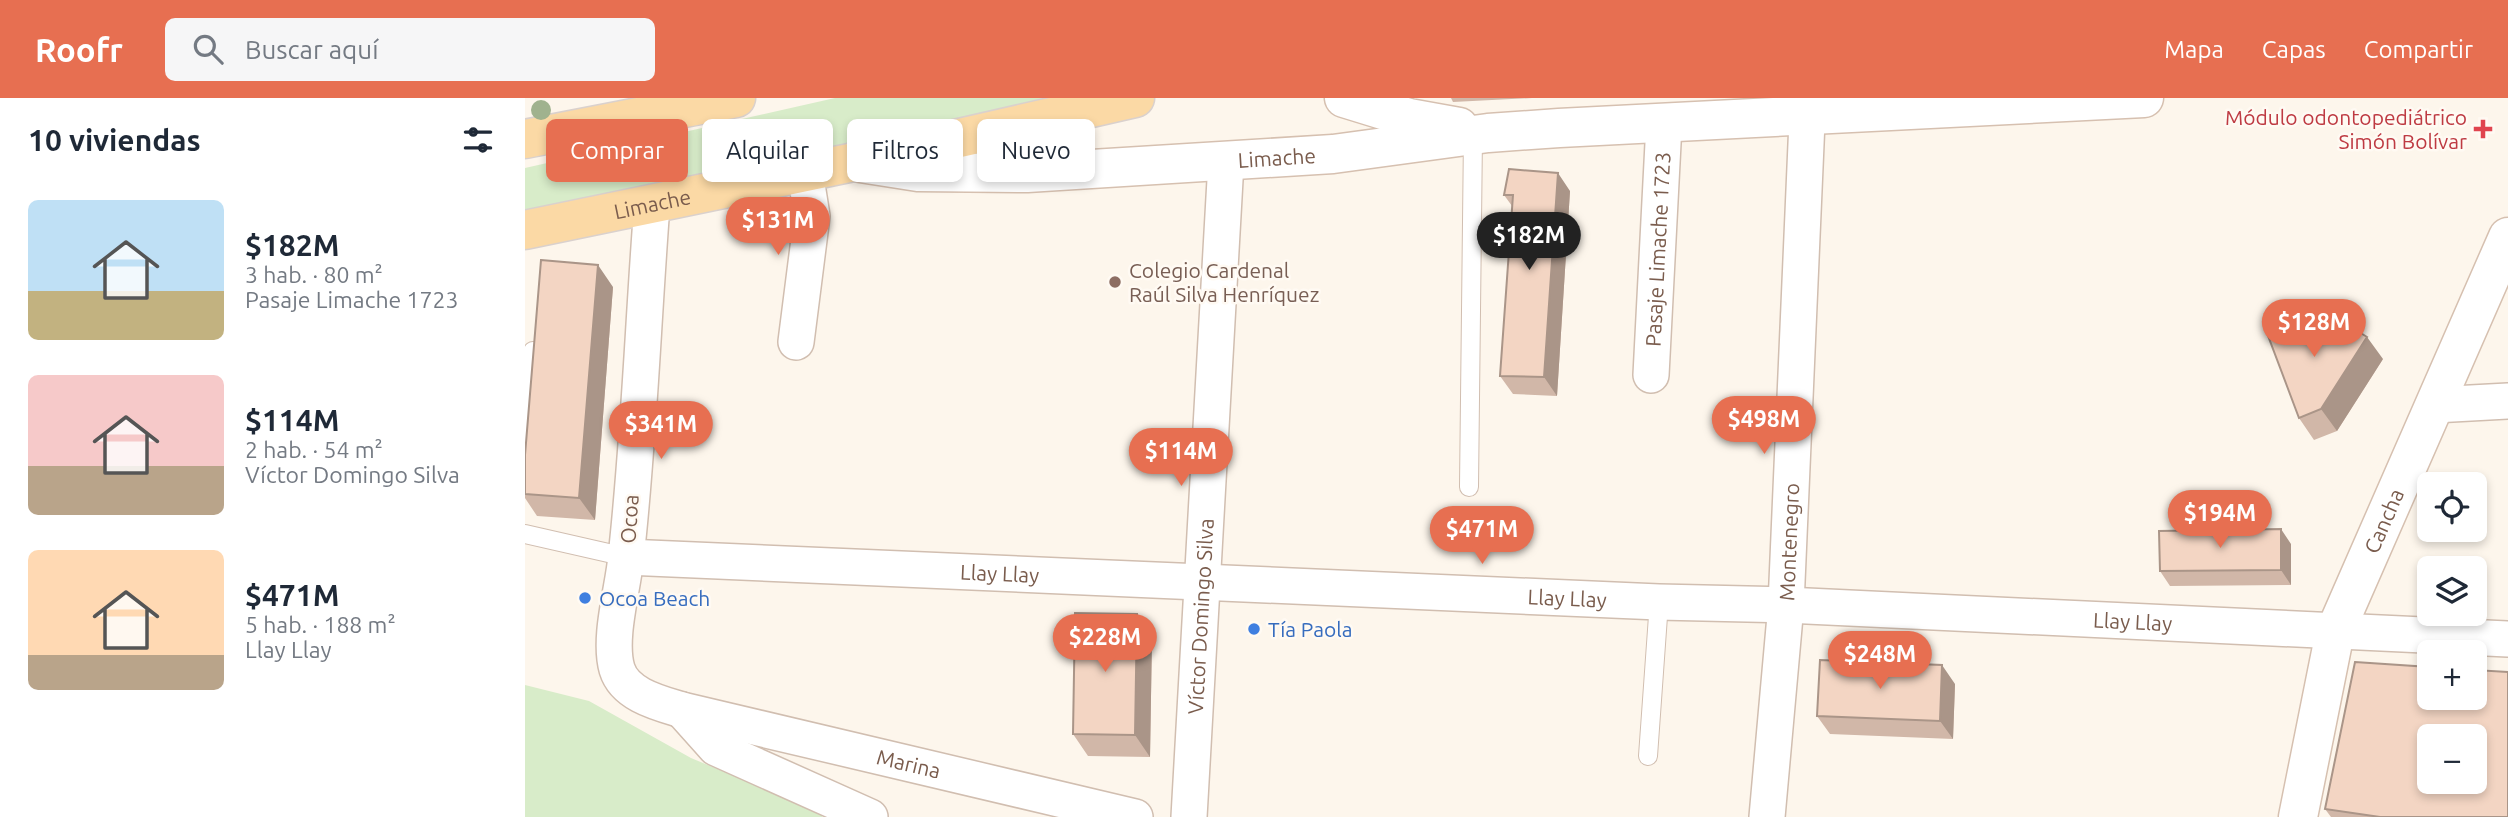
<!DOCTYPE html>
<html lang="es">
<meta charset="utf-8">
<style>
:root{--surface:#fff;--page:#f6f6f7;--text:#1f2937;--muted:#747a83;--accent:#e76f51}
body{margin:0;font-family:Ubuntu,sans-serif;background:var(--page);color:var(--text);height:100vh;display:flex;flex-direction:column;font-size:26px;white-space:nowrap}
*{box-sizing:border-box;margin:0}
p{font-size:23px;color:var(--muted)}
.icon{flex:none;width:38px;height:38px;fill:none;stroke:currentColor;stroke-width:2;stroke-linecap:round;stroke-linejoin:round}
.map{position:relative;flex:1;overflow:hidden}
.panel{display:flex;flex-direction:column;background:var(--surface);width:525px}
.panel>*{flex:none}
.top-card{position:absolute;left:21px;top:21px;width:665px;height:63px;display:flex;gap:14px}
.tools{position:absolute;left:1892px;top:374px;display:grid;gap:14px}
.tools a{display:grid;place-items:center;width:70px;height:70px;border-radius:10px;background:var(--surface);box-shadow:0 4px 10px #0003;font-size:35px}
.price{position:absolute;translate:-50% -60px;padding:0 16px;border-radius:24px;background:var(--accent);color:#fff;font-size:23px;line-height:46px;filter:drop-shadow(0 2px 4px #0008)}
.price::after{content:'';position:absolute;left:50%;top:42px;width:21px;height:16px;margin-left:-10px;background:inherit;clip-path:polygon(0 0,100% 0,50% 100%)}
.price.current{background:#222;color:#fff}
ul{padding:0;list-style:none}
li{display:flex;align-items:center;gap:21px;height:175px;padding:0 28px}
li span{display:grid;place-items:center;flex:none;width:196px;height:140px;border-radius:10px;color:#555}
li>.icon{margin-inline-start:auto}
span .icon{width:84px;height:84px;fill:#fffc;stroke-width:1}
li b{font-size:30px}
h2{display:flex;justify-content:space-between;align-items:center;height:84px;padding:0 28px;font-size:30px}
.chip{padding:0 24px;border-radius:10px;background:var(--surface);box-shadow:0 4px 10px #0003;font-size:24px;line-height:63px}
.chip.current{background:var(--accent);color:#fff}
header{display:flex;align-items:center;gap:42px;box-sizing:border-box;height:98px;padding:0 35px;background:var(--accent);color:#fff}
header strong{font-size:33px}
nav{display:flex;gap:38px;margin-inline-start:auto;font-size:24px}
.search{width:490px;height:63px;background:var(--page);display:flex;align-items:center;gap:18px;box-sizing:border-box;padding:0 24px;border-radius:10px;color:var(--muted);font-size:26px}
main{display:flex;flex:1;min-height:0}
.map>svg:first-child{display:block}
</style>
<header>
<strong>Roofr</strong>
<div class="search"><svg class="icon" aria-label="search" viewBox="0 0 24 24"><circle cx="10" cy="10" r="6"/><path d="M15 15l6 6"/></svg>Buscar aquí</div>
<nav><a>Mapa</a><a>Capas</a><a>Compartir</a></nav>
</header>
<main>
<section class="panel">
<h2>10 viviendas<svg class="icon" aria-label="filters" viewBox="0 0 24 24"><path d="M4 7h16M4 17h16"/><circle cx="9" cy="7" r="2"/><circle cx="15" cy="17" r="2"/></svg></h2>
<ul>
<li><span style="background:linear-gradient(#bfe0f5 65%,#c2b280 0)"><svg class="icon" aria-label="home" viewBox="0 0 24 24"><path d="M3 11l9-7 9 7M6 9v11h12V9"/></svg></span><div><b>$182M</b><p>3 hab. · 80 m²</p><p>Pasaje Limache 1723</p></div></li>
<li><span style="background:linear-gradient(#f6c9c9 65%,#b9a48a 0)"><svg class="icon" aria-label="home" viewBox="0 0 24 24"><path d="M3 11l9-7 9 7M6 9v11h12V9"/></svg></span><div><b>$114M</b><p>2 hab. · 54 m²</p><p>Víctor Domingo Silva</p></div></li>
<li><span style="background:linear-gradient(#ffd9b3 75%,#b9a48a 0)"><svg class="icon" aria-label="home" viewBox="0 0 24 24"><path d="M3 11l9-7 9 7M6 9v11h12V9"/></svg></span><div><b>$471M</b><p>5 hab. · 188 m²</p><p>Llay Llay</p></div></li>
</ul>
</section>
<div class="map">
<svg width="1983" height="719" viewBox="0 0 1983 719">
<rect width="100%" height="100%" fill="#fdf6ec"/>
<path fill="#d8ecc9" d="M 310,0 L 537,0 L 0,114 L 0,70 Z
M 0,587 L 64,603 L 166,660 L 298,715 L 297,719 L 0,719 Z"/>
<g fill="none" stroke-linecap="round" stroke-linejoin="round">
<defs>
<path id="lane" d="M 0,343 L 8,253
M 944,389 L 948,37
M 0,436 L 101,459
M 1123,658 L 1134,504"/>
<g id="street">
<path id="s1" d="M 127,107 C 118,224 114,343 101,459 C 98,491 83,540 92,571 C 100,597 134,605 157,612 L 610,719"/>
<path d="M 271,244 L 287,118 L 280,74"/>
<path id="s2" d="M 1126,277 L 1139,26"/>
<path d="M 1909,307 L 1983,303"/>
<path id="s3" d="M 101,459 L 1134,504 L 1261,507 L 1983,541"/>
<path d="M 157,612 L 191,650 L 345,719"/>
<path id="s4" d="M 664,719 L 701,64"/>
<path id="s5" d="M 1242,719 L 1261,507 L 1283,0"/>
</g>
<g id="secondary">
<path d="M 819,0 L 884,20 L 934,29"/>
<path id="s6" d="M 329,64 L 393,74 L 502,75 L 808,56 L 963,35 L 1034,30 L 1619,0"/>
<path id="s7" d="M 1773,719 L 1810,534 L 1983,139"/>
</g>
<g id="primary">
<path d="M 0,41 L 211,0"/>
<path id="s8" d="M 0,132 L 329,64 L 610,0"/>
</g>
</defs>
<use href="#lane" stroke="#d1beb0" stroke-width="20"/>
<use href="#street" stroke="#d1beb0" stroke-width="38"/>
<use href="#secondary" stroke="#d6c0b0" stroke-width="41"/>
<use href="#primary" stroke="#dad1cd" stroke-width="41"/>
<use href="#lane" stroke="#fff" stroke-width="18"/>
<use href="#street" stroke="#fff" stroke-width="35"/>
<use href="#secondary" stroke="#fff" stroke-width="38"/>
<use href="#primary" stroke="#fbd9a5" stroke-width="38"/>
</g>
<circle fill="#a0b28e" cx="16" cy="12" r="10"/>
<path fill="#d1b7a8" d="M 926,0 L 1007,0 L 928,4 Z
M 1045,93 L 1032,298 L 988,296 L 975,278 L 987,108 L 979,97 Z
M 88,189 L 70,422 L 12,418 L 0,400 L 0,357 Z
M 1858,261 L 1812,333 L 1789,342 L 1774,320 Z
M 1766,446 L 1766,487 L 1645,488 L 1635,473 Z
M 612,516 L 627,538 L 625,659 L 563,658 L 548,636 Z
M 1430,586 L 1428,641 L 1305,636 L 1292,618 Z
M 1800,711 L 1983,719 L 1806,719 Z"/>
<path fill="#aa9588" d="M 1033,75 L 1045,93 L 1032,298 L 1019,279 Z
M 73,167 L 88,189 L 70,422 L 54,400 Z
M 1842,239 L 1858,261 L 1812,333 L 1796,311 Z
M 1756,431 L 1766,446 L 1766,487 L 1756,472 Z
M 612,516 L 627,538 L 625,659 L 610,637 Z
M 1417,567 L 1430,586 L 1428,641 L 1415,623 Z"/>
<path fill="#f3d5c3" stroke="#aa9588" stroke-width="2" fill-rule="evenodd" d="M 984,71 L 1033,75 L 1019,279 L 975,278 L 988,97 L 979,97 Z
M 16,162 L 73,167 L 54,400 L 0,396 L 0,357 Z
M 1807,217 L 1842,239 L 1796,311 L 1774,320 L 1742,235 L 1787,218 L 1807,225 Z
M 1756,431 L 1756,472 L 1635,473 L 1634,433 Z
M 550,515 L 612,516 L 610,637 L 548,636 Z
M 1295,562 L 1417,567 L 1415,623 L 1292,618 Z
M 1830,564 L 1904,569 L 1904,600 L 1950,600 L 1950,572 L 1983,574 L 1983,719 L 1855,719 L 1800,711 ZM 1904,639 L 1950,639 L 1950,684 L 1904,684 Z"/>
<path fill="#e0444e" stroke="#fffaf3" stroke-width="2.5" d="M1954.5 20.5h7v7h7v7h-7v7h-7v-7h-7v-7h7z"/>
<circle fill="#8d6e63" stroke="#fffaf3" stroke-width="2.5" cx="590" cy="184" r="7"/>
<g fill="#3f7fe0" stroke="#fffaf3" stroke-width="2.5">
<circle cx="60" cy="500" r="7"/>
<circle cx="729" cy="531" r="7"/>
</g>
<g text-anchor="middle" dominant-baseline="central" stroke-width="5" stroke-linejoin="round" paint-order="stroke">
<g font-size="21" fill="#be3a42" stroke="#fffaf3" text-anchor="end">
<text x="1942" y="19">Módulo odontopediátrico<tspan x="1942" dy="24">Simón Bolívar</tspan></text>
</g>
<g font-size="21" fill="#7a5c4d" stroke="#fffaf3">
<text stroke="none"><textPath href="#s6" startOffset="424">Limache</textPath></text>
<text stroke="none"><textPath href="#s8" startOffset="130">Limache</textPath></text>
<text stroke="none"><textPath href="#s2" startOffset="126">Pasaje Limache 1723</textPath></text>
<text transform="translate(104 421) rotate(-86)">Ocoa</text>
<text stroke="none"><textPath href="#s7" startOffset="310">Cancha</textPath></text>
<text stroke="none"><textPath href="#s5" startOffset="276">Montenegro</textPath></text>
<text stroke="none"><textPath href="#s3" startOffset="374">Llay Llay</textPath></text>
<text stroke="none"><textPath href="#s3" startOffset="942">Llay Llay</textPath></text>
<text stroke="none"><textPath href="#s4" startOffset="201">Víctor Domingo Silva</textPath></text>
<text stroke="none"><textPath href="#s3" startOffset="1508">Llay Llay</textPath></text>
<text stroke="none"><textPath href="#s1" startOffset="779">Marina</textPath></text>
</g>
<g font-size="21" fill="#785e54" stroke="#fffaf3" text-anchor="start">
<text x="604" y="172">Colegio Cardenal<tspan x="604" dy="24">Raúl Silva Henríquez</tspan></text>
</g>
<g font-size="21" fill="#366cbe" stroke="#fffaf3" text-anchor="start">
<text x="74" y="500">Ocoa Beach</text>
<text x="743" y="531">Tía Paola</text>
</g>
</g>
</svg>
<div class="tools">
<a><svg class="icon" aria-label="locate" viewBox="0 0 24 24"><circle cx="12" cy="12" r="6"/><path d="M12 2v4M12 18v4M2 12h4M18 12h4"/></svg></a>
<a><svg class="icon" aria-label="layers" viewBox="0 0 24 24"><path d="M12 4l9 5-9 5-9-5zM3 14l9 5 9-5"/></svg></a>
<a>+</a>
<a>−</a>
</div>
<b class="price" style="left:253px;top:159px">$131M</b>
<b class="price current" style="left:1004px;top:174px">$182M</b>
<b class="price" style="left:1789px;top:261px">$128M</b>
<b class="price" style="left:1239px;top:358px">$498M</b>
<b class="price" style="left:136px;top:363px">$341M</b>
<b class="price" style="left:656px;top:390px">$114M</b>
<b class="price" style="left:1695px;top:452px">$194M</b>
<b class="price" style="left:957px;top:468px">$471M</b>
<b class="price" style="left:580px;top:576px">$228M</b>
<b class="price" style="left:1355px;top:593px">$248M</b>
<div class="top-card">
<a class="chip current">Comprar</a>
<a class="chip">Alquilar</a>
<a class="chip">Filtros</a>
<a class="chip">Nuevo</a>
</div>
</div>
</main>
